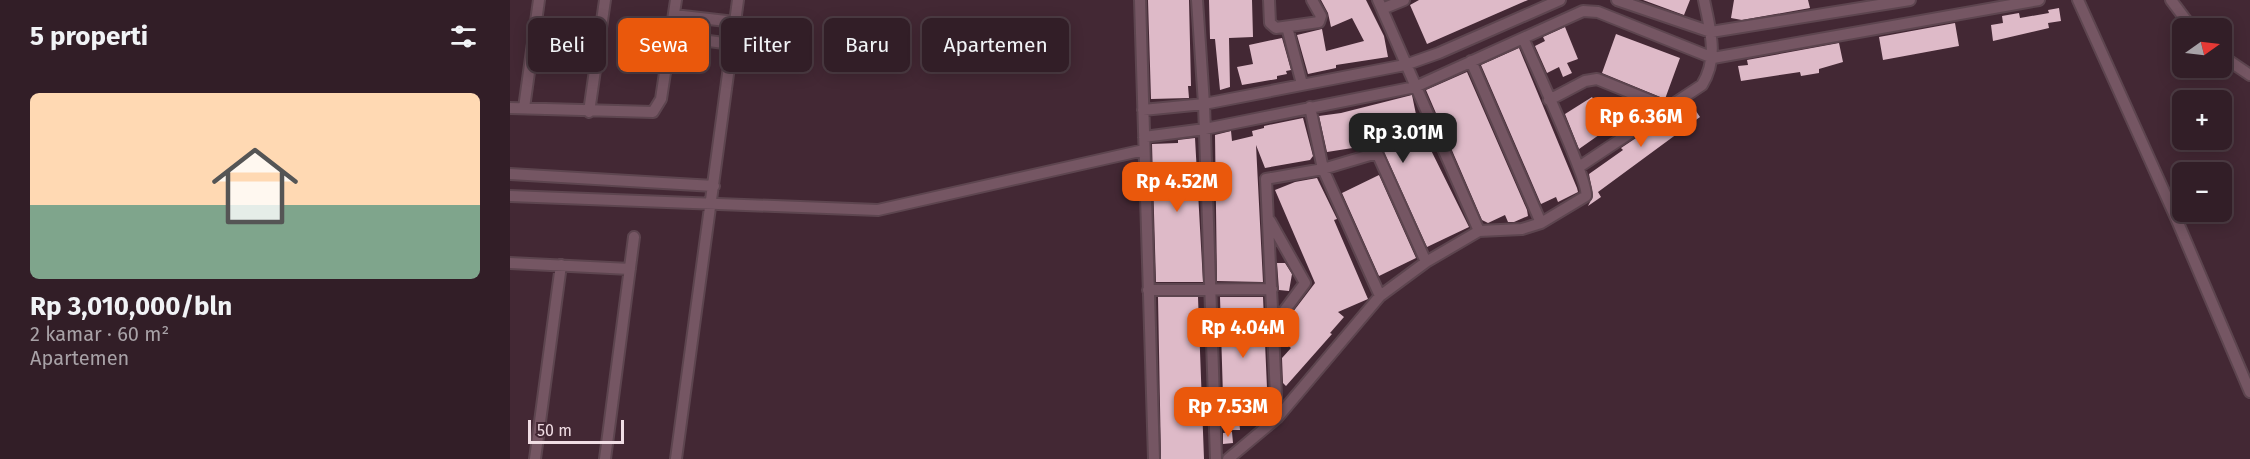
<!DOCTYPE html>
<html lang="id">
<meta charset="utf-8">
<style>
:root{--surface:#321e27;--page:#3d2b33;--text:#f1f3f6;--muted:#a8a2a7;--line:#4d3c44;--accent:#ea580c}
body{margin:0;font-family:"Fira Sans",sans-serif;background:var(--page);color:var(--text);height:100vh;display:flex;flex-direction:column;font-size:22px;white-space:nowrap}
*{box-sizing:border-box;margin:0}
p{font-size:20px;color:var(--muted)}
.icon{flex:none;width:33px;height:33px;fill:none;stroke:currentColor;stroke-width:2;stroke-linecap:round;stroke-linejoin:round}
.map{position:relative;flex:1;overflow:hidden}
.details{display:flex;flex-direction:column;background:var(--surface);width:510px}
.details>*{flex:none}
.hud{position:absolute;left:18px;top:18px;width:570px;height:54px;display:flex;gap:12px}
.needle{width:39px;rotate:76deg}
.fabs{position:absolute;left:1662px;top:18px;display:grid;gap:12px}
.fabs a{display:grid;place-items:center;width:60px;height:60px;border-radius:9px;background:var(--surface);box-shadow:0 3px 15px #0003,0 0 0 2px var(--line);font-size:30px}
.scale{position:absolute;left:18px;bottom:15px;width:96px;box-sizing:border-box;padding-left:6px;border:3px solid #f0dde4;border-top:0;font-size:16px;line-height:21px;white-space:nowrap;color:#f0dde4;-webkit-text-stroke:4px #432834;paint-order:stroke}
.price{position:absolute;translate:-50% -51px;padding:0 14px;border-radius:12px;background:var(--accent);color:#fff;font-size:20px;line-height:39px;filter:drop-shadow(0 2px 3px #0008)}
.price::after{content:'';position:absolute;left:50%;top:36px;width:18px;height:14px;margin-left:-9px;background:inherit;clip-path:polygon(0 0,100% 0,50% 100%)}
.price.selected{background:#222;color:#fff}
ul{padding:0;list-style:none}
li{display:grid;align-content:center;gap:12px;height:318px;padding:0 30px}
li span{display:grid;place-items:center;height:186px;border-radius:9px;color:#555}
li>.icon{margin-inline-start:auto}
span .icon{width:108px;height:108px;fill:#fffc;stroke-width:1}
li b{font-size:26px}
h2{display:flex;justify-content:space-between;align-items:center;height:72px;padding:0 30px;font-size:26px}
.chip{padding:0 21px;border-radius:9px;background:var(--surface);box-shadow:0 3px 15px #0003,0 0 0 2px var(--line);font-size:21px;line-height:54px}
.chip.selected{background:var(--accent);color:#fff}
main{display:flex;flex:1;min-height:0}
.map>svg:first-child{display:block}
</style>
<main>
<section class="details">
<h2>5 properti<svg class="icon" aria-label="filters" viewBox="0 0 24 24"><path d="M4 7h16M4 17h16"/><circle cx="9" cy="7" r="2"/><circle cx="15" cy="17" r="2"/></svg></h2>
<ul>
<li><span style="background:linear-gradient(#ffd9b3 60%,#7fa58c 0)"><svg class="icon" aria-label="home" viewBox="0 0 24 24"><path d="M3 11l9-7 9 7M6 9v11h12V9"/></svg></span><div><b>Rp 3,010,000/bln</b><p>2 kamar · 60 m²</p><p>Apartemen</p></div></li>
</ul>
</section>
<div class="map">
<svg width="1740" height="459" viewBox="0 0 1740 459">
<rect width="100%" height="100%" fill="#432834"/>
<path fill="#debac8" d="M 638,0 L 679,0 L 681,86 L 678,86 L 679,98 L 641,99 Z
M 699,0 L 742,0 L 743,37 L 719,38 L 720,87 L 710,90 L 705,39 L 700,39 Z
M 811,0 L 856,0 L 874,36 L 878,57 L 826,65 L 826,68 L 798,74 L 787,35 L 812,29 L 816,51 L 854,41 L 842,18 L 821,27 L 818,13 Z
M 909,0 L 1018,0 L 917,44 L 900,5 Z
M 1133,0 L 1180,0 L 1174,15 Z
M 1224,0 L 1298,0 L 1300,8 L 1232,20 L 1221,18 Z
M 1549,8 L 1551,21 L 1538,23 L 1539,28 L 1483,41 L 1481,25 L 1493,23 L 1492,16 L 1509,13 L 1510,18 L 1539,13 L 1538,10 Z
M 1445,23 L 1449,46 L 1373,60 L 1369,37 Z
M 1055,27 L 1068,59 L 1057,63 L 1062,73 L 1053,77 L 1049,67 L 1037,73 L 1025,46 L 1035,41 L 1033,37 Z
M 1106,34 L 1170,58 L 1155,99 L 1092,73 Z
M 772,38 L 781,70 L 776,71 L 777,74 L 767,76 L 767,79 L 732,85 L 727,67 L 743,64 L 739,45 Z
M 1329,43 L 1333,62 L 1309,69 L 1309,73 L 1291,76 L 1290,72 L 1231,81 L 1228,66 L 1238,65 L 1237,60 Z
M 1009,48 L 1067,188 L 1068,192 L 1048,202 L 1046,197 L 1031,204 L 971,65 Z
M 957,72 L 1017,210 L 1018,216 L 1004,222 L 998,222 L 995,215 L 978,223 L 972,220 L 916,90 Z
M 902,95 L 908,124 L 959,227 L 917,247 L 870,143 L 895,131 L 888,115 L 863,121 L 868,144 L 817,152 L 809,116 L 831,113 Z
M 1082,97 L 1093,114 L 1115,99 L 1119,100 L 1130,117 L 1103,135 L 1096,130 L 1069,149 L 1055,114 Z
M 1180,102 L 1190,117 L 1088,192 L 1091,197 L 1078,206 L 1083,196 L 1079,174 L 1113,150 L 1111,148 Z
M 793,118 L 803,156 L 800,160 L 755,168 L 746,145 L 753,282 L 707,281 L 705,135 L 721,131 L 722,141 L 743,136 L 742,131 L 754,128 L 754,126 Z
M 685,138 L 693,282 L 646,282 L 642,144 L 668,143 L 668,140 Z
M 869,175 L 906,258 L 869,276 L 832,193 Z
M 807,178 L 827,219 L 824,220 L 858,299 L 828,312 L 834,317 L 820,333 L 822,334 L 776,386 L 773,383 L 772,358 L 781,348 L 771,339 L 770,329 L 805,283 L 765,190 L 785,182 Z
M 767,263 L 775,263 L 782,274 L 779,291 L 769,290 Z
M 648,297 L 688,297 L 694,459 L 651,459 Z
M 710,297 L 753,297 L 757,388 L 756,397 L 753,397 L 754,418 L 729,419 L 730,430 L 714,430 Z
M 722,432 L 723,443 L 713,444 L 713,433 Z"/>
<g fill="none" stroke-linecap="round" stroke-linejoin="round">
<defs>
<path id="street" d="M 630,0 L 644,459
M 687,0 L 694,104 L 706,459
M 759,0 L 760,23 L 766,28 L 809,22 L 811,16 L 802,0
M 868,0 L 969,231
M 1107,0 L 1201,32 L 1400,0
M 1568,0 L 1666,218 L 1740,392
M 1661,0 L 1682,28
M 872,9 L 894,0
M 164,15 L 225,22
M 777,27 L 792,84
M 160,36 L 222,44
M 1712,56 L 1740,75
M 961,61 L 1031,223
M 1039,100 L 1075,81 L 1087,79 L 1156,107
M 800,107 L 813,169 L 870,296
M 0,108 L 143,112 L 151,99 L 166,0
M 14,108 L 29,0
M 633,110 L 694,104 L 895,65 L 929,53 L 1050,0
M 79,112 L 95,0
M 634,137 L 695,129 L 905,87 L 1073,11 L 1088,12 L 1203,58 L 1529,0
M 1069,167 L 1192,85 C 1209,58 1200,29 1194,0
M 0,174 L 204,186
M 0,196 L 368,210 L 634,150
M 760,221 L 795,283 L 763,326
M 0,263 L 120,269
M 638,290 L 762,289
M 767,418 L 756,179 L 813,169 L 860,155 L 868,155 L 916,262
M 25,459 L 51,265
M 95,459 L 124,237
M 166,459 L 228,0
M 718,459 L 767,418 L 870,296 L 916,262 L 969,231 L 1012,229 L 1031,223 L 1076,196 C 1080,184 1022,59 1013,38"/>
</defs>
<use href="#street" stroke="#5d454f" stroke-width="14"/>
<use href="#street" stroke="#755663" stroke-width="10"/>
</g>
</svg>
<div class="fabs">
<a><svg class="needle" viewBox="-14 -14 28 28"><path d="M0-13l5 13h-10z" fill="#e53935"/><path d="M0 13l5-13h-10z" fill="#a8a2a7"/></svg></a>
<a>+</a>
<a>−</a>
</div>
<div class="scale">50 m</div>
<b class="price" style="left:1131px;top:148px">Rp 6.36M</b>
<b class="price selected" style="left:893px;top:164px">Rp 3.01M</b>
<b class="price" style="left:667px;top:213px">Rp 4.52M</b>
<b class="price" style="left:733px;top:359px">Rp 4.04M</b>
<b class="price" style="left:718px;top:438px">Rp 7.53M</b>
<div class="hud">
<a class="chip">Beli</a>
<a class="chip selected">Sewa</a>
<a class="chip">Filter</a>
<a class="chip">Baru</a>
<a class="chip">Apartemen</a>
</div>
</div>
</main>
